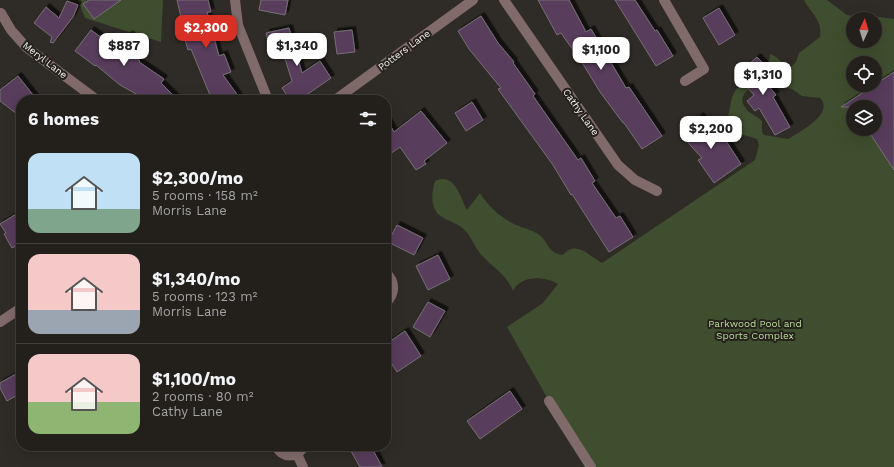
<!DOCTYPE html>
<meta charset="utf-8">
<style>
:root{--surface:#23201c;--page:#2f2d29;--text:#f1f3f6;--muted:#a3a3a3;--line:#403e3b;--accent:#d93025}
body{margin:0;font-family:"Work Sans",sans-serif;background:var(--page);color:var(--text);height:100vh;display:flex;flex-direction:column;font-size:15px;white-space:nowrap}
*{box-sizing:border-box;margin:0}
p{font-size:13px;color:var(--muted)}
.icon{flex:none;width:22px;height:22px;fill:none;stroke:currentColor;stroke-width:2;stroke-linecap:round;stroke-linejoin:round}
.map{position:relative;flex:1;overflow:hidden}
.drawer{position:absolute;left:16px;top:95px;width:375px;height:356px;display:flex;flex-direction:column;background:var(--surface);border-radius:16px;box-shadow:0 4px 16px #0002,0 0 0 1px var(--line)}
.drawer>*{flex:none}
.needle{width:26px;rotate:4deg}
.tools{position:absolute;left:846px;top:12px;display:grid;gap:8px}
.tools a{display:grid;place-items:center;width:36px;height:36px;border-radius:50%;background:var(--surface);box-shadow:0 4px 16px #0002,0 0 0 1px var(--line);font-size:20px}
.price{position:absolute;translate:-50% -34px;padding:0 9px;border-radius:8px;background:#fff;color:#222;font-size:13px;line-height:26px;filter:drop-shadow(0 1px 2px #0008)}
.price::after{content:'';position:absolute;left:50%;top:24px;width:12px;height:9px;margin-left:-6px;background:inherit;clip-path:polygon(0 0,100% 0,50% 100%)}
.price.current{background:var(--accent);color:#fff}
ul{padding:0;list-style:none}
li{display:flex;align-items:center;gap:12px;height:100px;padding:0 12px}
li+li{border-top:1px solid var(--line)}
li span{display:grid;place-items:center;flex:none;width:112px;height:80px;border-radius:12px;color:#555}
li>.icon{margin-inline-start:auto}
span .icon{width:48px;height:48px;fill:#fffc;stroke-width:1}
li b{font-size:17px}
h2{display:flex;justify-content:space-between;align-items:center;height:48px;padding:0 12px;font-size:17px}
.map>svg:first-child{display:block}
</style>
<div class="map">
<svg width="894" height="467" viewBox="0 0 894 467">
<defs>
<filter id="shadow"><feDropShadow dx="3.5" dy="-3.5" stdDeviation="0" flood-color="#0009"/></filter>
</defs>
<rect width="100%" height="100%" fill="#2f2b26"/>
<path fill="#3f4e2e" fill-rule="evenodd" d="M 78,0 L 163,0 L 161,42 L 85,18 Z
M 804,0 L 827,0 L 847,15 L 855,16 L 865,15 L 894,19 L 894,467 L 591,467 L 549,401 L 507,327 L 543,303 L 558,284 C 544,276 521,275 513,291 C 507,274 489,265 479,252 C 473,244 470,233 461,227 C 456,223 448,221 442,217 C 430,210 431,193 435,181 C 455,172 460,197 467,210 L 480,193 C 487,205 499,216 512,223 C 520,227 530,229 538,234 C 550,242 546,253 563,255 C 576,239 590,257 602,263 L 755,160 L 759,145 L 757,139 L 737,133 L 728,117 L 732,97 L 736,89 C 753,83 768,75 770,54 C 779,57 782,65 790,68 L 796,62 L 799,53 L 820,37 C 823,21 811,13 804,0 ZM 853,19 L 875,19 L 875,41 L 853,41 ZM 853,63 L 875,63 L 875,85 L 853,85 ZM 766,84 L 792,89 L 802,96 L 820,98 C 835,114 799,132 788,139 L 764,135 L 762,132 L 762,121 C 758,117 753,115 749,112 C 732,95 751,86 766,84 ZM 853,107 L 875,107 L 875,129 L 853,129 Z"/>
<path fill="#593c5b" stroke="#757176" filter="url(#shadow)" d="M 89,0 L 121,0 L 94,19 L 83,4 Z
M 177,0 L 208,0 L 211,12 L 207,12 L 219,56 L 224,54 L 231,72 L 223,75 L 241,100 L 212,100 L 191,49 L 188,50 L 181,26 L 183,26 Z
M 261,0 L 288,0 L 285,15 L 259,10 Z
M 538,0 L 569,0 L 586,32 L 591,29 L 626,88 L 629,87 L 662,136 L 642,149 L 624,123 L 623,123 L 600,92 L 583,64 L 561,33 L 557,35 Z
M 615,0 L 635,0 L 655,31 L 657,30 L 673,56 L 656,66 Z
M 67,1 L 78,5 L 73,17 L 53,43 L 50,42 L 52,37 L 34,23 L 46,7 L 59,18 Z
M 719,8 L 735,35 L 719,45 L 703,18 Z
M 481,16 L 498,43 L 514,62 L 513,63 L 535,94 L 533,96 L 578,160 L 581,158 L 595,181 L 592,183 L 616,218 L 620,216 L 633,237 L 609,252 L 572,194 L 571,195 L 553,165 L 498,89 L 501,88 L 469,49 L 458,31 Z
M 289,28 L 302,73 L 320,61 L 331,78 L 299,100 L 290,100 L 282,88 L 292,81 L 281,46 L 270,49 L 266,33 Z
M 91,30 L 117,49 L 129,34 L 139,42 L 130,53 L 140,61 L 139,62 L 164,79 L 161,83 L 178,100 L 147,100 L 120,85 L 96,65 L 95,66 L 75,51 Z
M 352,30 L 355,52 L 337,54 L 334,32 Z
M 757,57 L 766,66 L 758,73 L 776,95 L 773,97 L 790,127 L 775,135 L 759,108 L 755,111 L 747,101 L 754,95 L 736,75 Z
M 894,72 L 894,170 L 867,129 L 875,129 L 875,107 L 841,107 Z
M 18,76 L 37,100 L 21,100 L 21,117 L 0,101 L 0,90 Z
M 472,102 L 483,120 L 466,131 L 455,113 Z
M 421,111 L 447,143 L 424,161 L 426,164 L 416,170 L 400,147 L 390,154 L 386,147 L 386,118 L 394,132 Z
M 700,116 L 724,142 L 726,141 L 741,164 L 714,183 L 698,160 L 702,158 L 680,134 Z
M 21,211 L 21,243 L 12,248 L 4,234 L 6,233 L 0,224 Z
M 397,225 L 423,238 L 414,255 L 388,242 Z
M 438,255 L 450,279 L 428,290 L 416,266 Z
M 428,302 L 445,311 L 430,337 L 413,327 Z
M 405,331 L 421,356 L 397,372 L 386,355 L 386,344 Z
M 21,371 L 21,393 L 7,401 L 0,388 L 0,383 Z
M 510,391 L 522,409 L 480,439 L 467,421 Z
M 348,446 L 371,446 L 382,467 L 360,467 Z"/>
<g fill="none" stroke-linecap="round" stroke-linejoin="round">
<path stroke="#806b6a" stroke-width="10" d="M 235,0 L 238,25 L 268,100
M 504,0 L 618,165 L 635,180 L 657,191
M 664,0 L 704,69 L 685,81
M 1,13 L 11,30 L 26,47 L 97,100
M 335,100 L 473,0
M 386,273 C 396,282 395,294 386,303
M 0,322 L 21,308
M 549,401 L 591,467
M 276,446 C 282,459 298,458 304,446
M 297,454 L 303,467"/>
</g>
<g text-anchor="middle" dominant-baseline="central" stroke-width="4" stroke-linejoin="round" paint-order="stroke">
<g font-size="10" fill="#f6f3f0" stroke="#25211d">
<text transform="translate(404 50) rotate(-36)">Potters Lane</text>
<text transform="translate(45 60) rotate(38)">Meryl Lane</text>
<text transform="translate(581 112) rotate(55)">Cathy Lane</text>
</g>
<g font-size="10" fill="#bcdc9b" stroke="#25211d">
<text x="755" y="323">Parkwood Pool and<tspan x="755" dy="12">Sports Complex</tspan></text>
</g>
</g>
</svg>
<div class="tools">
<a><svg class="needle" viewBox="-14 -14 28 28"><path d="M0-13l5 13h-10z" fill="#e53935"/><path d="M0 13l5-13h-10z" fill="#a3a3a3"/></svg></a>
<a><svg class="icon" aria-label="locate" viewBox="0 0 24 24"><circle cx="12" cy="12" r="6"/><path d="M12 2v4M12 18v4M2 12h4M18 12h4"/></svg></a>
<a><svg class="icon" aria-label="layers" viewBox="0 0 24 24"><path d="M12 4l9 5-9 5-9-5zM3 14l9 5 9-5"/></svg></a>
</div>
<b class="price current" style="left:206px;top:49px">$2,300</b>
<b class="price" style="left:124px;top:67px">$887</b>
<b class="price" style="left:297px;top:67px">$1,340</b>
<b class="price" style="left:601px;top:71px">$1,100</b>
<b class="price" style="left:763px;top:96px">$1,310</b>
<b class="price" style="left:711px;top:150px">$2,200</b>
<section class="drawer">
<h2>6 homes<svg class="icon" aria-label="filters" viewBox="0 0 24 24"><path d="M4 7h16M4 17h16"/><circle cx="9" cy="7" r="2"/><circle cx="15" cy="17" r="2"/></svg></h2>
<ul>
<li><span style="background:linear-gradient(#bfe0f5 70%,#7fa58c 0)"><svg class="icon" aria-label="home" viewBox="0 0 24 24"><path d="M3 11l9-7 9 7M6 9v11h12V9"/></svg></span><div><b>$2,300/mo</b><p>5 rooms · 158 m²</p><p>Morris Lane</p></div></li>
<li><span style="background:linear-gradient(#f6c9c9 70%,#9aa5b1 0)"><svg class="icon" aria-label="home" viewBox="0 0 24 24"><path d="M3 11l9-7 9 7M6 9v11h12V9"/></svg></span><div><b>$1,340/mo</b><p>5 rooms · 123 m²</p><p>Morris Lane</p></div></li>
<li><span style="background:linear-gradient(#f6c9c9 60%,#8fb573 0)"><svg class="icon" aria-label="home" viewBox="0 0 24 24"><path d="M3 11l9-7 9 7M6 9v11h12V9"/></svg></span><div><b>$1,100/mo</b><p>2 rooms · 80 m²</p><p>Cathy Lane</p></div></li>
</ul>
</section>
</div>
